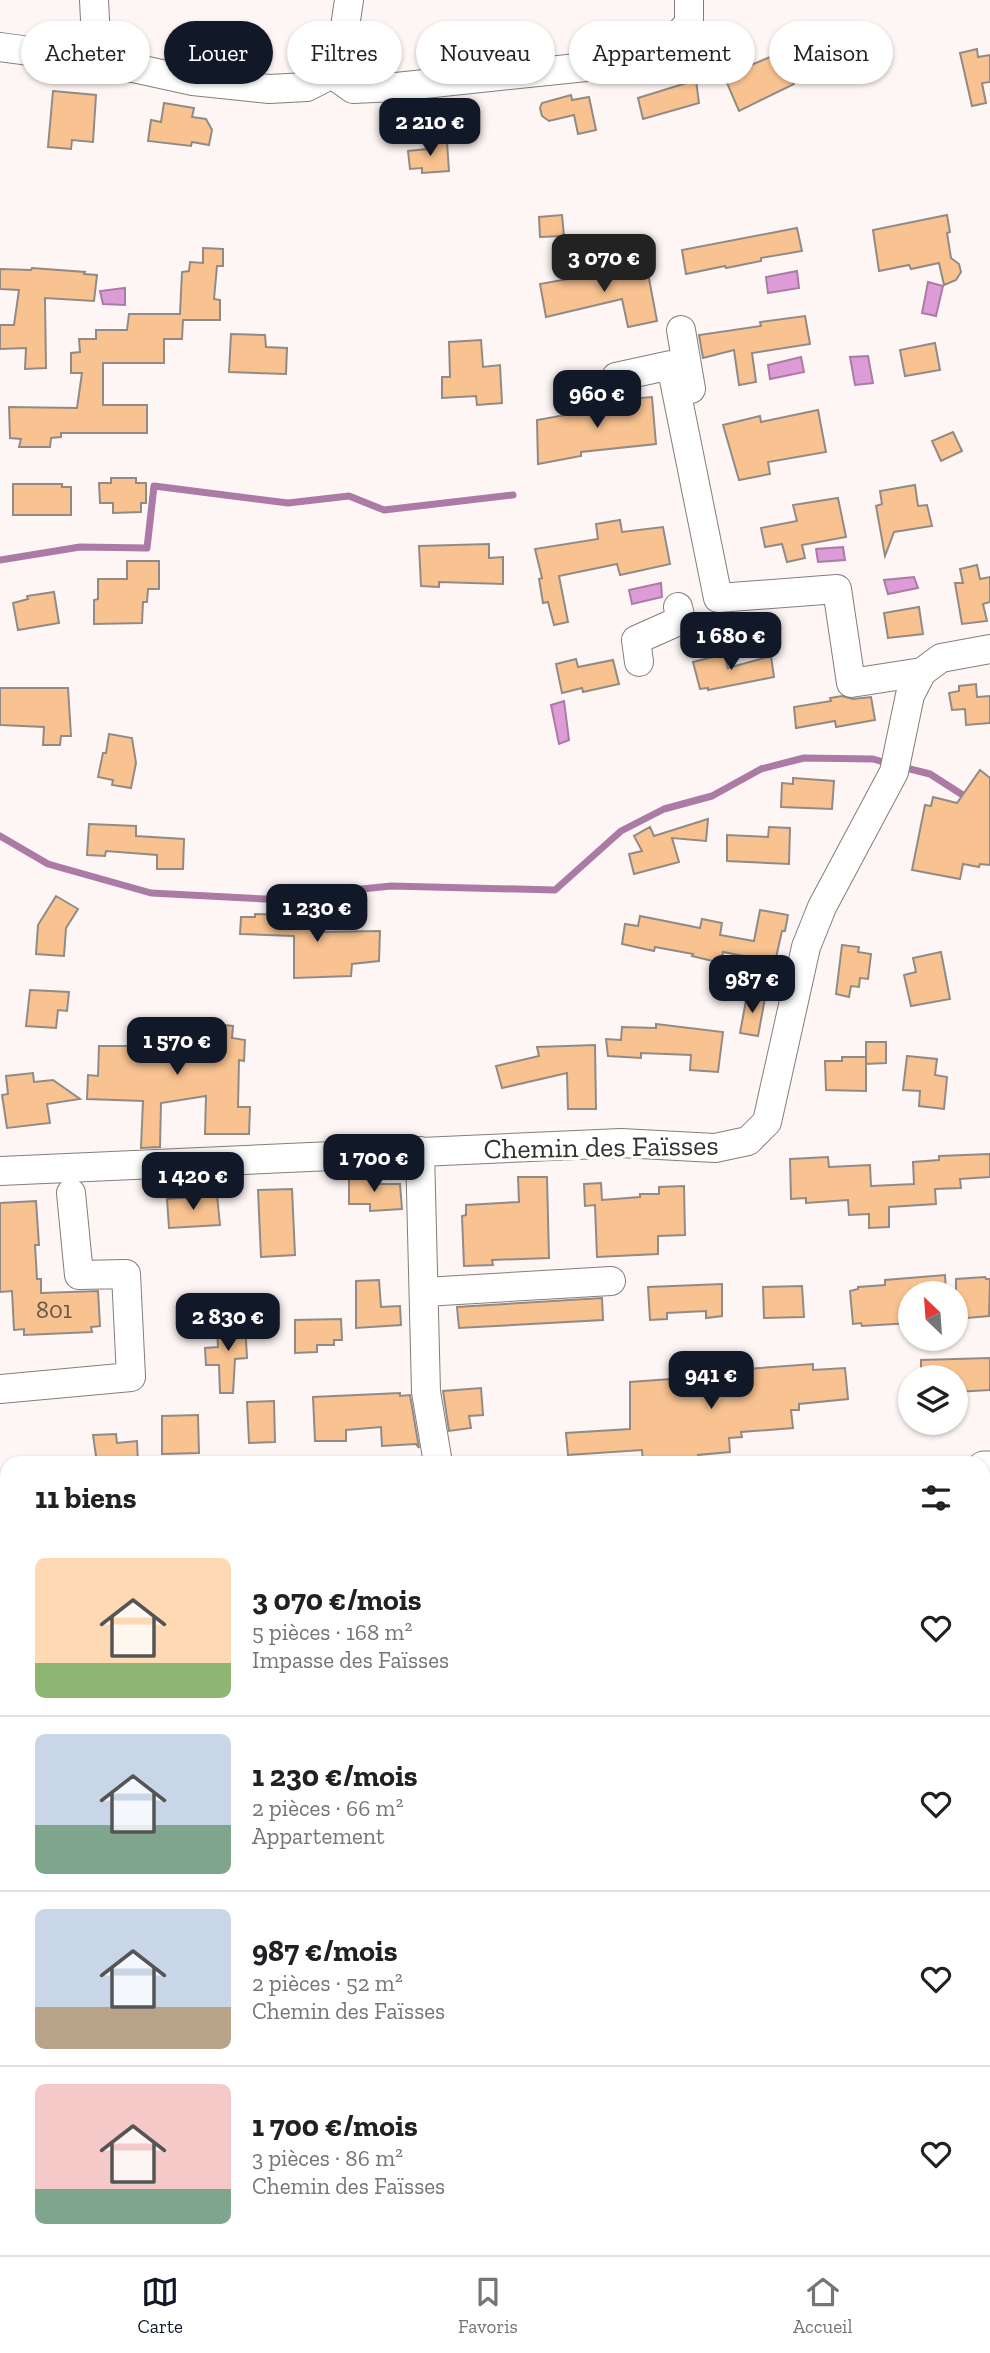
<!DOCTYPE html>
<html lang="fr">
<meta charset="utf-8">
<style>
:root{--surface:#fff;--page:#f6f6f6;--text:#202124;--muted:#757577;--line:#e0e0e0;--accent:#111827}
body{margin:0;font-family:"Zilla Slab",serif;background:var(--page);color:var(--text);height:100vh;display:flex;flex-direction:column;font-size:26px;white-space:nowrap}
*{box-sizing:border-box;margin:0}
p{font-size:23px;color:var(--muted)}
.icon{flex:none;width:38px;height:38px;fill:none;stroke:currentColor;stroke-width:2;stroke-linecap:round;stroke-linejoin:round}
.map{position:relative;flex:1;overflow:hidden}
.side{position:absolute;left:0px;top:1456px;width:990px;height:800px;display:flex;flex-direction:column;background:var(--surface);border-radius:21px 21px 0 0;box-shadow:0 2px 5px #0004}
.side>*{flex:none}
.guide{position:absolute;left:21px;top:21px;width:948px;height:63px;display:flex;gap:14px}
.needle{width:46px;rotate:335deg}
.tools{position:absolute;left:898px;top:1281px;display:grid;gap:14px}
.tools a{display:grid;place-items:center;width:70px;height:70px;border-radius:50%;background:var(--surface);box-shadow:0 2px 5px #0004;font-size:35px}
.price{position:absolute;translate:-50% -60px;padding:0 16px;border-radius:14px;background:var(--accent);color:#fff;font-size:23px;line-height:46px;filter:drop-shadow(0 2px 4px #0008)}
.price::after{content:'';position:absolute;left:50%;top:42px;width:21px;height:16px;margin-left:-10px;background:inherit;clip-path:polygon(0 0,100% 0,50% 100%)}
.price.on{background:#222;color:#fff}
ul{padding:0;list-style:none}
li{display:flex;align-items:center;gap:21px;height:175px;padding:0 35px}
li+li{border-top:2px solid var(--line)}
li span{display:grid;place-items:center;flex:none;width:196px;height:140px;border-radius:10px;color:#555}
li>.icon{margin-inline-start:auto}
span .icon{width:84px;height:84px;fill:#fffc;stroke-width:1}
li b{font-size:30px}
h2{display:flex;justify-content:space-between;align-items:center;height:84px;padding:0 35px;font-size:30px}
.chip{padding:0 24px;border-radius:32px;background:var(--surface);box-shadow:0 2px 5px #0004;font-size:24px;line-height:63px}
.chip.on{background:var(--accent);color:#fff}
.dock{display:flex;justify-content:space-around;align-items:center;height:98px;border-top:2px solid var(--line);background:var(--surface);font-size:19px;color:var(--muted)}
.dock a{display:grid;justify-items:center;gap:4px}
.dock .on{color:var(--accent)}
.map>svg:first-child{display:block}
</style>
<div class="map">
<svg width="990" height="2255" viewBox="0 0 990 2255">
<rect width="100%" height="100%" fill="#fef6f4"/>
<path fill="#fae7e3" d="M 210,2249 L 557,2249 L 558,2255 L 174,2255 Z"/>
<path fill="#dd9bd8" stroke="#ab7ba6" stroke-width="2" d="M 797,271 L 799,288 L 768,293 L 766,277 Z
M 928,282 L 943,286 L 936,316 L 922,313 Z
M 125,288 L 125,305 L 103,304 L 100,291 Z
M 868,356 L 873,383 L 855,385 L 850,357 Z
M 801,357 L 804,372 L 770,379 L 768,365 Z
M 843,547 L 845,560 L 818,562 L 816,549 Z
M 914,577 L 918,588 L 888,594 L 884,580 Z
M 661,583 L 662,597 L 632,604 L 629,590 Z
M 564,701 L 569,740 L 559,744 L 551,705 Z"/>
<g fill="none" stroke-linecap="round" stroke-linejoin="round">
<path stroke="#ab7ba6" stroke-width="7" d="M 0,560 L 80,547 L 147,548 L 154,486 L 288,503 L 349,496 L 384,510 L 513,495
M 902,767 L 930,774 L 969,799
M 0,836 L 48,864 L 151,893 L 265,899 L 391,886 L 555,890 L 621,831 L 664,809 L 712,796 L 761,769 L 804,758 L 873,759 L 887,763"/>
</g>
<path fill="#f9c391" stroke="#928b85" stroke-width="2" d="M 977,49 L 978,57 L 990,55 L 990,82 L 982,83 L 986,103 L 972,106 L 960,53 Z
M 780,53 L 794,84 L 739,111 L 724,76 Z
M 696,80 L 699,103 L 643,119 L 638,98 Z
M 53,91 L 96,95 L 93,142 L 72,140 L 71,149 L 48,147 Z
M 571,95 L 572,100 L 589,97 L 596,130 L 578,134 L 574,115 L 549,121 L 542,116 L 540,108 L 542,103 Z
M 164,103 L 194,108 L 192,117 L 206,119 L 212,130 L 209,145 L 192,142 L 191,146 L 148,141 L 151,120 L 161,122 Z
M 447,142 L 449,171 L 422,173 L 422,168 L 410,169 L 408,151 L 427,149 L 428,144 Z
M 562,215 L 564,236 L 540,237 L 539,217 Z
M 947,215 L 950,232 L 947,233 L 951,258 L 959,264 L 961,272 L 956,280 L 944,285 L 939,263 L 911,269 L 909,265 L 879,271 L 873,230 Z
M 797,228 L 802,251 L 761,258 L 761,261 L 726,268 L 725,266 L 686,274 L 682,250 Z
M 203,248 L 223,249 L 223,266 L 217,266 L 214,299 L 220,300 L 220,320 L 183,320 L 182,339 L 164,339 L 164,363 L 103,363 L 103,405 L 147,405 L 147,433 L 61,433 L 61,437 L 51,438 L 50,447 L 19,447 L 21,439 L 10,438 L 9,407 L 77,408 L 82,373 L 71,373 L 71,353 L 80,352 L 79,339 L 96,339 L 96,330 L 127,330 L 129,314 L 180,314 L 182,272 L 189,271 L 190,262 L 203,263 Z
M 640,266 L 641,269 L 647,268 L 657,321 L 628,327 L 622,299 L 546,317 L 540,284 Z
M 32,268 L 85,272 L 84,274 L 97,275 L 94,301 L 45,298 L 46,368 L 25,369 L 26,348 L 0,349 L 0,325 L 14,325 L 19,290 L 0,289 L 0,269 L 31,270 Z
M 805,316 L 810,344 L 752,353 L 756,382 L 739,385 L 734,350 L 703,358 L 699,335 L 761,326 L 760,322 Z
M 231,334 L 265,335 L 266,347 L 287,348 L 286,374 L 229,372 Z
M 481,340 L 483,367 L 500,365 L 502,403 L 477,405 L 476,396 L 442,398 L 442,377 L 450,377 L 449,342 Z
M 935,343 L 940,370 L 905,376 L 900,350 Z
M 652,397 L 656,444 L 581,452 L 581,456 L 538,464 L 537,420 L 604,408 L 604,401 Z
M 818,410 L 826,452 L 768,462 L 770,474 L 739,480 L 723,425 L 760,416 L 761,422 Z
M 953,432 L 962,451 L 941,461 L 932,441 Z
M 111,478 L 136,478 L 136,483 L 146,483 L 146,503 L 141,503 L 141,512 L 113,513 L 113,503 L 100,503 L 99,483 L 111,483 Z
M 13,484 L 62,484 L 62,487 L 71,487 L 71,515 L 13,515 Z
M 915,485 L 918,506 L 927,505 L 932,526 L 894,532 L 885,556 L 876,506 L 882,504 L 880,491 Z
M 838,498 L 846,537 L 802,545 L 805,558 L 787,562 L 782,544 L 765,547 L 761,528 L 797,521 L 793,505 Z
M 620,520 L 622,532 L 663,527 L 670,564 L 620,575 L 617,564 L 559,576 L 568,622 L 554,625 L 548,602 L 543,603 L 539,579 L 542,578 L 535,549 L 598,539 L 596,524 Z
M 489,544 L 489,558 L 503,557 L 503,584 L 439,582 L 439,587 L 421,586 L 419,546 Z
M 127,561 L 159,561 L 159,589 L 148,589 L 147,602 L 143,602 L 142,623 L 94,624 L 94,600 L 98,599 L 98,579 L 127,579 Z
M 977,565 L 980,579 L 990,577 L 990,602 L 983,604 L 987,621 L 962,624 L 955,583 L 963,583 L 960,569 Z
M 54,592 L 59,623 L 18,630 L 13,603 L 28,599 L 27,596 Z
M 919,607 L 923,634 L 888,638 L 884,613 Z
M 724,654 L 728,668 L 771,656 L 774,677 L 708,690 L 708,688 L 700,689 L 693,662 Z
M 576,659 L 578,667 L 613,660 L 619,684 L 583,692 L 582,688 L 562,693 L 556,664 Z
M 976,684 L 977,697 L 990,696 L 990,723 L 966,725 L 965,709 L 952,710 L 949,693 L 959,691 L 959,686 Z
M 0,688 L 68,688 L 71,736 L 61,736 L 60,745 L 43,745 L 44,727 L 0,725 Z
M 842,696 L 853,699 L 871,697 L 875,720 L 836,727 L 835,721 L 796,728 L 794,707 L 831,701 L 830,698 Z
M 109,734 L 132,738 L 136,763 L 131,788 L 112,785 L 113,780 L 98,777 L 103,753 L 106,753 Z
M 980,770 L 990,778 L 990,865 L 980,864 L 979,867 L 963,864 L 960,879 L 912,870 L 925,805 L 931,806 L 933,797 L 957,803 Z
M 793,778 L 834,781 L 832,809 L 781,807 L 782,783 L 793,784 Z
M 708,819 L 706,841 L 672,838 L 679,862 L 634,874 L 629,854 L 642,851 L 634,836 L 650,827 L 654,836 Z
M 89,824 L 136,826 L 136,836 L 184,839 L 183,869 L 157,869 L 157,855 L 106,851 L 105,856 L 87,855 Z
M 769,827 L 790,828 L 789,864 L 727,861 L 727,835 L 768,837 Z
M 56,896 L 78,909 L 66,928 L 64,956 L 36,954 L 38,925 Z
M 760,910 L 788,915 L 785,931 L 782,931 L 775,962 L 723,952 L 721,963 L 692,956 L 693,954 L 655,947 L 654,951 L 622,944 L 625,924 L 638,926 L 640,916 L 700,928 L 702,919 L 722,923 L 720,935 L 754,941 Z
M 320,912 L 320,932 L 380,931 L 379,961 L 352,964 L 351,976 L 294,978 L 294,936 L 240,934 L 241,917 L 255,917 L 255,914 L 295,915 L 295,913 Z
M 842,945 L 859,947 L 858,952 L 871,954 L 868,979 L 860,978 L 859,987 L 851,986 L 849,997 L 836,994 Z
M 941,952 L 950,999 L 911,1006 L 904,975 L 916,972 L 913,958 Z
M 30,990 L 69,992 L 67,1011 L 58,1010 L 56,1028 L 26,1026 Z
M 747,995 L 765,998 L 758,1036 L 740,1033 Z
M 194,1022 L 233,1026 L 232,1038 L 245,1040 L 244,1061 L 239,1060 L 238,1107 L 250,1107 L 249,1134 L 205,1134 L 206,1096 L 161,1103 L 160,1147 L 141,1148 L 143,1101 L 87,1099 L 88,1075 L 98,1076 L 99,1046 L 149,1046 L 149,1031 L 193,1030 Z
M 656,1024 L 723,1032 L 718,1072 L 690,1070 L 691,1055 L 641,1053 L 641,1058 L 608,1056 L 606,1039 L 621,1040 L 622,1027 L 656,1028 Z
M 866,1042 L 886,1042 L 886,1063 L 866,1064 Z
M 595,1045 L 596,1109 L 568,1109 L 567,1073 L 502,1088 L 496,1066 L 539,1056 L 537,1047 Z
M 907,1056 L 937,1059 L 935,1075 L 947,1077 L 944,1109 L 919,1106 L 920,1091 L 903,1090 Z
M 842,1057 L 866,1057 L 866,1091 L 826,1090 L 825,1061 L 842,1061 Z
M 33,1073 L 34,1082 L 53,1080 L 80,1099 L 47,1104 L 50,1123 L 7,1128 L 2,1095 L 8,1094 L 6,1076 Z
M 990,1154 L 990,1177 L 960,1179 L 961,1188 L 935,1189 L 936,1204 L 889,1207 L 889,1227 L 869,1228 L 869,1214 L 849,1215 L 848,1200 L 806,1203 L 806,1198 L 791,1199 L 790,1159 L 828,1157 L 829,1167 L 870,1165 L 871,1186 L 914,1184 L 913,1162 L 939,1160 L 939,1156 Z
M 349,1176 L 371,1176 L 371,1184 L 400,1184 L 402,1209 L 370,1211 L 370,1204 L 349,1204 Z
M 518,1177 L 547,1177 L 549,1258 L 492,1260 L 493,1265 L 464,1266 L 462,1216 L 466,1215 L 466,1205 L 519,1202 Z
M 601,1183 L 602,1200 L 640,1197 L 640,1194 L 659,1194 L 659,1187 L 684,1186 L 685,1235 L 658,1236 L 658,1254 L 597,1257 L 595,1205 L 585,1206 L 584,1184 Z
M 292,1189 L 295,1255 L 261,1257 L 258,1190 Z
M 217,1195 L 220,1225 L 169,1228 L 167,1199 Z
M 36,1201 L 39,1245 L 35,1245 L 37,1279 L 41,1279 L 41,1293 L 98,1291 L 100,1326 L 91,1327 L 92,1332 L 24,1335 L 24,1329 L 14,1330 L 12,1291 L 0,1292 L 0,1203 Z
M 945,1275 L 946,1293 L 910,1293 L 910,1323 L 862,1326 L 861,1323 L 853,1324 L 850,1291 L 858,1289 L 858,1287 L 885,1285 L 885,1280 Z
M 985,1277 L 986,1279 L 990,1279 L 989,1316 L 956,1319 L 956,1279 Z
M 379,1280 L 381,1307 L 400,1306 L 401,1325 L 356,1328 L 356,1281 Z
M 722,1284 L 722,1316 L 706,1318 L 706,1311 L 667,1313 L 667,1319 L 650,1320 L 648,1287 Z
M 802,1286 L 804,1317 L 764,1318 L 763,1287 Z
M 602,1298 L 603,1320 L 459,1328 L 457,1307 Z
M 341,1319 L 342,1340 L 334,1340 L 334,1345 L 317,1345 L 317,1352 L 295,1353 L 295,1320 Z
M 245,1322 L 247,1358 L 235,1359 L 233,1393 L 220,1393 L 219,1365 L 206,1365 L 205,1348 L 218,1347 L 217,1323 Z
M 990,1358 L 990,1390 L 956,1392 L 956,1377 L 921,1377 L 921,1360 Z
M 747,1361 L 747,1369 L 813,1364 L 813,1370 L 845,1368 L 848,1399 L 799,1404 L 799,1410 L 791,1410 L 793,1428 L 741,1432 L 742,1437 L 729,1438 L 730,1452 L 698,1455 L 699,1458 L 643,1463 L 642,1450 L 568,1455 L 566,1433 L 630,1429 L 630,1382 L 727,1375 L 726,1365 Z
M 481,1388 L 483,1415 L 469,1416 L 471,1428 L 449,1431 L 443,1391 Z
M 400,1393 L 400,1396 L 410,1395 L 419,1448 L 416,1444 L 382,1446 L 381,1427 L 346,1430 L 346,1441 L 315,1441 L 313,1397 Z
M 274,1401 L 275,1442 L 249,1443 L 247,1402 Z
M 198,1415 L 199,1453 L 162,1454 L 162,1416 Z
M 116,1434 L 117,1443 L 137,1441 L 138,1463 L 97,1463 L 93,1435 Z"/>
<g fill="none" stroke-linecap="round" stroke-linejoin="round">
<defs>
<path id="minor" d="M 94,0 L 97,60
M 0,47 L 97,60 L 193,81 L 269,89 L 307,87 L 332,74 L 342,47 L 349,0
M 332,74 L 353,89 L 396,87 L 605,65 L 668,47 L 689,23 L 689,0
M 681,330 L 691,389
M 616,377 L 671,365 L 718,598 L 837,589 L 851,683 L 922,672
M 639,662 L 636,640 L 681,620 L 678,607
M 420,1151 L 426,1392 L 438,1463
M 0,1171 L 621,1143 L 715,1148 L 748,1141 L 767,1122 L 806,947 L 822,907 L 894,772 L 910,695 L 922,672 L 941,658 L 990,649
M 424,1292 L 611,1281
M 0,1389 L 131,1377 L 126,1274 L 79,1275 L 71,1193
M 0,1776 L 7,1777
M 984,1905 L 990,1905
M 0,2010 L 7,2011
M 573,2249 L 575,2255
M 763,2249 L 763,2255
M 932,2249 L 933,2255"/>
<path id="major" d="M 984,1469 L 990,1469
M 0,1545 L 7,1544"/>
</defs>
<use href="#minor" stroke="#867d7b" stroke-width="30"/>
<use href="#major" stroke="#867d7b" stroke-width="37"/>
<use href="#minor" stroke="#fff" stroke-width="28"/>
<use href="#major" stroke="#fff" stroke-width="35"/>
</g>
<g text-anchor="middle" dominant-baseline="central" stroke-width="6" stroke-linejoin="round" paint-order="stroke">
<g font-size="24" fill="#665649">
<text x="54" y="1309">801</text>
</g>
<g font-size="28" fill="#353131" stroke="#fff">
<text transform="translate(601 1147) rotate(-1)">Chemin des Faïsses</text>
</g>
</g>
</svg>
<div class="tools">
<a><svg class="needle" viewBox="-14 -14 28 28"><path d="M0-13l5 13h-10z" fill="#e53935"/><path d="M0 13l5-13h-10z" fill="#757577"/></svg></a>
<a><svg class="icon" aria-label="layers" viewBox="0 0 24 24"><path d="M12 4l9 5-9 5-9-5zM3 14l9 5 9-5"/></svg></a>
</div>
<b class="price" style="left:430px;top:158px">2 210 €</b>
<b class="price on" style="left:604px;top:294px">3 070 €</b>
<b class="price" style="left:597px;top:430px">960 €</b>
<b class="price" style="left:731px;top:672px">1 680 €</b>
<b class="price" style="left:317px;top:944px">1 230 €</b>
<b class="price" style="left:752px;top:1015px">987 €</b>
<b class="price" style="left:177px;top:1077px">1 570 €</b>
<b class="price" style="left:374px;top:1194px">1 700 €</b>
<b class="price" style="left:193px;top:1212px">1 420 €</b>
<b class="price" style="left:228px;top:1353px">2 830 €</b>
<b class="price" style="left:711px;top:1411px">941 €</b>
<div class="guide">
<a class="chip">Acheter</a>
<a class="chip on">Louer</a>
<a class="chip">Filtres</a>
<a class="chip">Nouveau</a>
<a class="chip">Appartement</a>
<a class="chip">Maison</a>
</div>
<section class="side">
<h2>11 biens<svg class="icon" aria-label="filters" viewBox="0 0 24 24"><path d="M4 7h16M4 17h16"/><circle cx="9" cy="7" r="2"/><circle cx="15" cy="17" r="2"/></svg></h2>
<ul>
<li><span style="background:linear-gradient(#ffd9b3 75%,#8fb573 0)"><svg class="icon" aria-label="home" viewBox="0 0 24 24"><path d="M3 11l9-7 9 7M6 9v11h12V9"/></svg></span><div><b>3 070 €/mois</b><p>5 pièces · 168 m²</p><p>Impasse des Faïsses</p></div><svg class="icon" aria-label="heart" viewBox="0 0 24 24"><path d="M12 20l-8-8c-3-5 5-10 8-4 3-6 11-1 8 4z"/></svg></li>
<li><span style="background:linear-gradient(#c9d6e8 65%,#7fa58c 0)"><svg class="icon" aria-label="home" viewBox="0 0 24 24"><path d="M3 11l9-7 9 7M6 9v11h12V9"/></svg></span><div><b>1 230 €/mois</b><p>2 pièces · 66 m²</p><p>Appartement</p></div><svg class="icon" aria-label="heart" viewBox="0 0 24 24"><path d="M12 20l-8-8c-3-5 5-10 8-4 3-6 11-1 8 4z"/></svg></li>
<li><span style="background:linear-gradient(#c9d6e8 70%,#b9a48a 0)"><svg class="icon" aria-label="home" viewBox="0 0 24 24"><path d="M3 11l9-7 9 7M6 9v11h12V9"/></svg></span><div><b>987 €/mois</b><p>2 pièces · 52 m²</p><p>Chemin des Faïsses</p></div><svg class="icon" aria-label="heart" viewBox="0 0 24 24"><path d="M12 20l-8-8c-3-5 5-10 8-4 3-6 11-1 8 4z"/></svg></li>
<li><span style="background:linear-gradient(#f6c9c9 75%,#7fa58c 0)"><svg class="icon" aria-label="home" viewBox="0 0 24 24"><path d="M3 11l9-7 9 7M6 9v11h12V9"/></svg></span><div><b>1 700 €/mois</b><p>3 pièces · 86 m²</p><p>Chemin des Faïsses</p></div><svg class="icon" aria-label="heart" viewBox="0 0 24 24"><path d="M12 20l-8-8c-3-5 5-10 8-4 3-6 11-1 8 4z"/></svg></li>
</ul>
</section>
</div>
<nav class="dock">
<a class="on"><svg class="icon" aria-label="map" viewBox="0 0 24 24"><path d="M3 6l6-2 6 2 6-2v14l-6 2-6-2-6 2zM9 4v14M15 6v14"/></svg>Carte</a>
<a><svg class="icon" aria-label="saved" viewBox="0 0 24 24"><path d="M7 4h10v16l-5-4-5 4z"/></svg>Favoris</a>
<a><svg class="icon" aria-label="home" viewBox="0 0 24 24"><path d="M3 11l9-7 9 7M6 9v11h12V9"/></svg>Accueil</a>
</nav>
